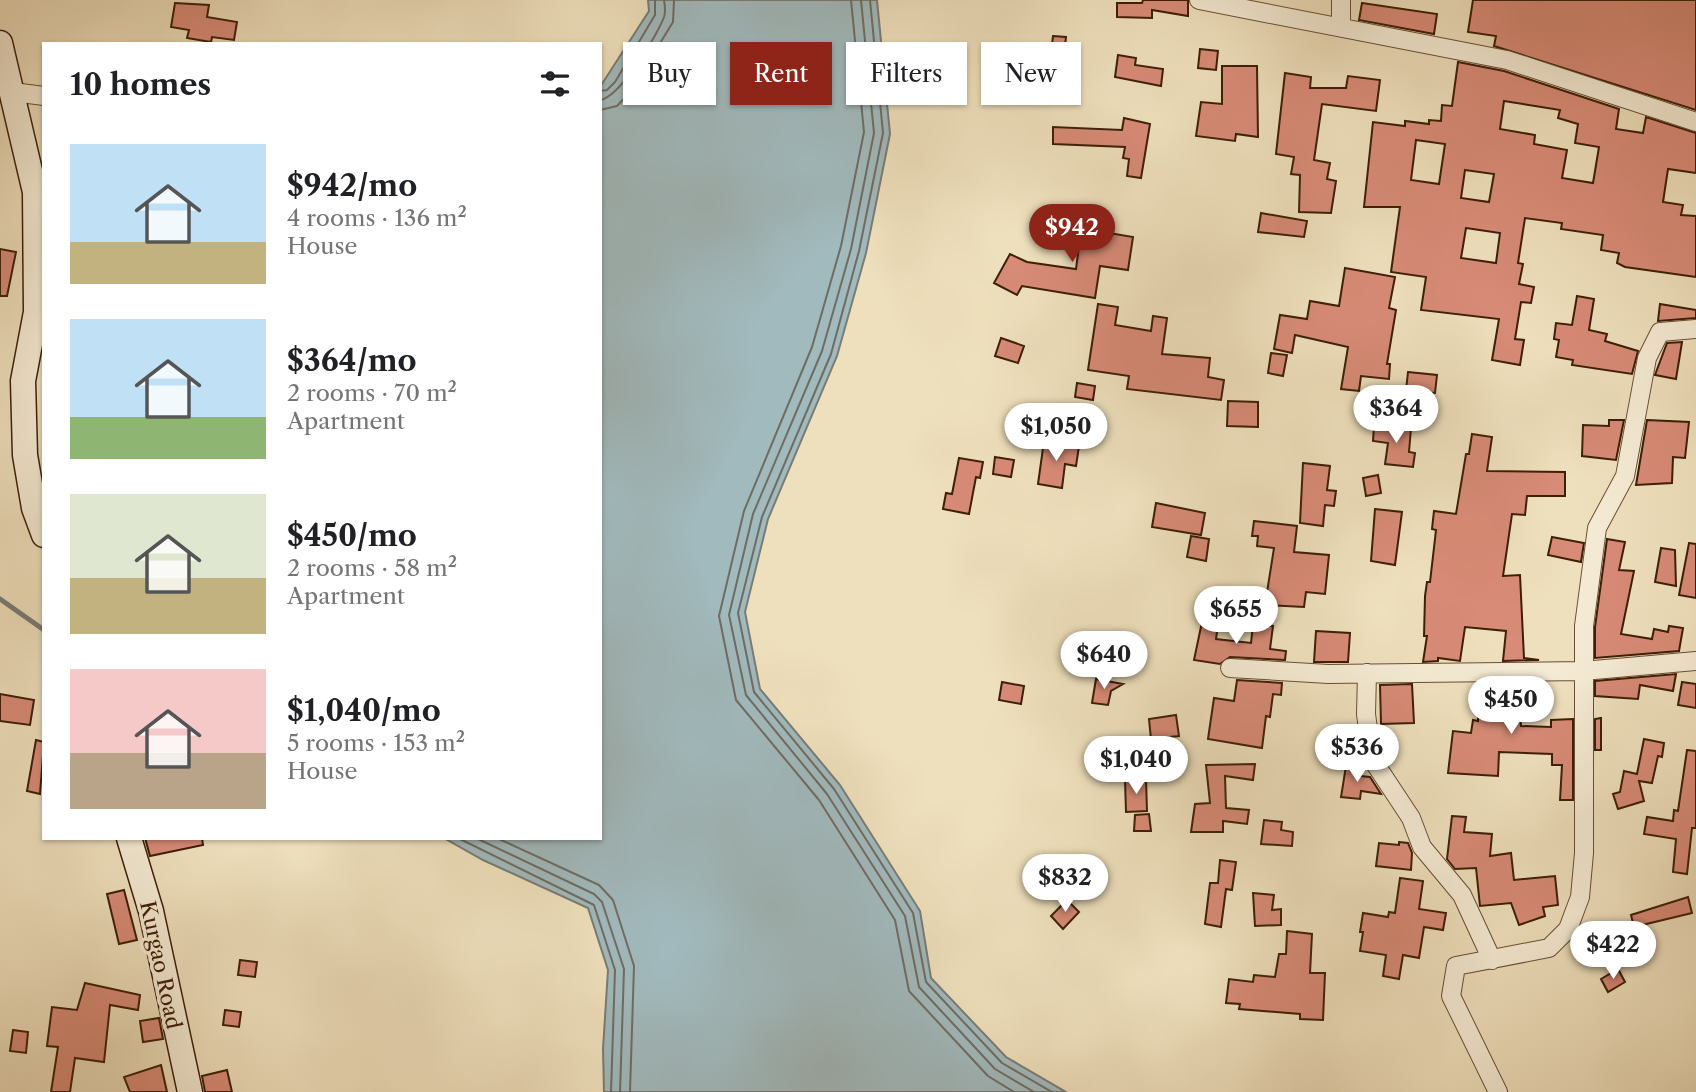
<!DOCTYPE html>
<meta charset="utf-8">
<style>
:root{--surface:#fff;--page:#f2f2f2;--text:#202124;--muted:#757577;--accent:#8f2418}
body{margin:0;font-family:"Libre Caslon Text",serif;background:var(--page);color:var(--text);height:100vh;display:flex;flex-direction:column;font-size:26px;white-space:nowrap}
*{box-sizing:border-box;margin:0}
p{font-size:23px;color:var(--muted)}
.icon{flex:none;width:38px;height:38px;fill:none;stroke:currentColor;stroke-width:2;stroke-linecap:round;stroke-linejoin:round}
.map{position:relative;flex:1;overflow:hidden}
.sheet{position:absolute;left:42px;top:42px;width:560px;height:798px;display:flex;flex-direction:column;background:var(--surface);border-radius:0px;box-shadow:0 2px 5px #0004}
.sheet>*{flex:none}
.guide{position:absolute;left:623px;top:42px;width:665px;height:63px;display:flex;gap:14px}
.price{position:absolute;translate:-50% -60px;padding:0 16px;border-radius:24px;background:#fff;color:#222;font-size:23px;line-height:46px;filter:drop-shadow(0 2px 4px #0008)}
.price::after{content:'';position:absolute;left:50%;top:42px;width:21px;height:16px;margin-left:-10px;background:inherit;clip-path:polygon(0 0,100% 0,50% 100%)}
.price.current{background:var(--accent);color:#fff}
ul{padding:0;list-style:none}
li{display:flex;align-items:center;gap:21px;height:175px;padding:0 28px}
li span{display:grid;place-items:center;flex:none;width:196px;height:140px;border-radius:0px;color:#555}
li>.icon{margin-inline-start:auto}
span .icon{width:84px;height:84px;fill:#fffc;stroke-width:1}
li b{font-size:30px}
h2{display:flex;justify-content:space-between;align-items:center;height:84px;padding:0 28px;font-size:30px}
.tag{padding:0 24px;border-radius:0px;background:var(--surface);box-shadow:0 2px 5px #0004;font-size:24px;line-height:63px}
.tag.current{background:var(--accent);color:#fff}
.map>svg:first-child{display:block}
</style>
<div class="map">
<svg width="1696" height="1092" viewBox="0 0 1696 1092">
<rect width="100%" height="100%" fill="#efe0bd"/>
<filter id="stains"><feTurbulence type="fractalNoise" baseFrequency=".00286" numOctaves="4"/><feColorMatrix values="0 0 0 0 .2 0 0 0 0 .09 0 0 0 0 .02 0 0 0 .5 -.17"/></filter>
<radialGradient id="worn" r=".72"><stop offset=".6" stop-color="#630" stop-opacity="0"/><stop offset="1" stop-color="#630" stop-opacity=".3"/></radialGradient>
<path fill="#a1babe" stroke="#797c75" stroke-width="2" d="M 648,0 L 877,0 L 890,134 L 866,253 L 837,356 L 768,519 L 745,612 L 760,689 L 840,785 L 920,911 L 931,978 L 1006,1057 L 1066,1092 L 604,1092 L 603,1049 L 608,970 L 588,908 L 483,860 L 444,838 L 600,838 L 600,87 L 649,11 Z"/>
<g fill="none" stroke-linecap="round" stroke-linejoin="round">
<path stroke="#6f6c62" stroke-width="2" d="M 851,0 L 864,132 L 841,246 L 812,347 L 744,511 L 719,616 L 736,700 L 819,800 L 895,920 L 909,991 L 988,1076 L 1014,1092
M 861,0 L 874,133 L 851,249 L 822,351 L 753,514 L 729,615 L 746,695 L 827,794 L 905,916 L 919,987 L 995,1069 L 1034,1092
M 870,0 L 883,133 L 859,251 L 831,354 L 762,517 L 738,613 L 754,692 L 834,789 L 913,913 L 926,982 L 1002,1063 L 1052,1092
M 600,91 L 607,90 L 615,82 L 655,15 L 655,0
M 600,100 C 619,98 657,36 664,17 C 666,11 665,6 664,0
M 600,110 L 617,106 L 630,92 L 673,22 L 674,0
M 458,838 L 594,905 L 615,970 L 611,1092
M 476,838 L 594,894 L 602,902 L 624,969 L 620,1092
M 497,838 L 599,885 L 613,900 L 634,966 L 630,1092"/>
<path stroke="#797c75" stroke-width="5" d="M 0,599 L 44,630"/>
</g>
<path fill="#d88b77" stroke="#3d1e07" stroke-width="2" fill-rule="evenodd" d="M 1143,0 L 1188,0 L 1188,16 L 1152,10 L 1152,18 L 1117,17 L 1117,3 L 1142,3 Z
M 1473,0 L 1696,0 L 1696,110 L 1494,46 L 1496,36 L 1468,32 Z
M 175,3 L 209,5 L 207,17 L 237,22 L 234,40 L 212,37 L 211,42 L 187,38 L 189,30 L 171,27 Z
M 1362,3 L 1437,14 L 1434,34 L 1359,20 Z
M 1053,36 L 1066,37 L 1061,84 L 1047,83 Z
M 1200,49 L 1218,51 L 1216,70 L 1198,68 Z
M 1118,55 L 1136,58 L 1135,65 L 1163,69 L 1161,86 L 1115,77 Z
M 1458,62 L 1504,71 L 1619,109 L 1616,129 L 1643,133 L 1646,117 L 1696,133 L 1696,173 L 1668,169 L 1663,202 L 1683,205 L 1681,215 L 1696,216 L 1696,277 L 1625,267 L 1617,263 L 1619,253 L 1601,250 L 1603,235 L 1561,229 L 1562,223 L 1525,218 L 1518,263 L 1523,264 L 1519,284 L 1534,287 L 1531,303 L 1521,302 L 1515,339 L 1524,340 L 1520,365 L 1492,360 L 1499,319 L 1421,310 L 1426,277 L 1391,272 L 1400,207 L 1364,207 L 1373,122 L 1405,126 L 1405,121 L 1429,124 L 1429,120 L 1441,121 L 1442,105 L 1452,106 ZM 1504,101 L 1560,110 L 1558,118 L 1578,124 L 1575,143 L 1599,147 L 1593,183 L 1562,178 L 1567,150 L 1534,144 L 1535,135 L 1500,129 ZM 1416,140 L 1445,144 L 1439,184 L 1411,180 ZM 1465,170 L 1494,174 L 1489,202 L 1461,198 ZM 1466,228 L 1500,233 L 1496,263 L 1461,258 Z
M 1222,66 L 1257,66 L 1258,137 L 1236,134 L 1235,141 L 1196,136 L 1201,102 L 1222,104 Z
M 1285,73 L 1311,77 L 1310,88 L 1346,88 L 1348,76 L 1380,80 L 1376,111 L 1322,104 L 1314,160 L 1330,163 L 1327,179 L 1336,181 L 1331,213 L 1299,212 L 1300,175 L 1291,174 L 1294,157 L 1276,154 Z
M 1124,118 L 1150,124 L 1141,178 L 1127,176 L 1129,159 L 1123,158 L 1125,147 L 1053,144 L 1053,127 L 1122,130 Z
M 1261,213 L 1307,221 L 1304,237 L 1258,232 Z
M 1083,216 L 1105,219 L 1103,232 L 1133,237 L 1128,270 L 1100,266 L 1095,298 L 1022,286 L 1017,295 L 994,283 L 1010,254 L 1027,262 L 1076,269 Z
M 0,249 L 16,252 L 7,296 L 0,296 Z
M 1345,268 L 1395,277 L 1389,308 L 1396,310 L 1387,364 L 1390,364 L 1389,379 L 1361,376 L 1359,391 L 1341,389 L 1348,347 L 1295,335 L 1292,353 L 1274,349 L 1280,315 L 1307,319 L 1310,301 L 1339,306 Z
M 1577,296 L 1594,299 L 1589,330 L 1607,334 L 1605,341 L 1638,351 L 1632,374 L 1572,365 L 1573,360 L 1556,357 L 1559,340 L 1554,339 L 1556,323 L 1572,325 Z
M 1098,304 L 1118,307 L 1115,325 L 1151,331 L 1153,316 L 1167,318 L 1162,354 L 1210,358 L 1208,377 L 1224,380 L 1221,400 L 1127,389 L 1129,376 L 1088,370 Z
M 1660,304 L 1696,310 L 1696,318 L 1658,321 Z
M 1001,338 L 1024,346 L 1018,363 L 995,356 Z
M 1682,342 L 1676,379 L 1655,375 L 1667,343 Z
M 1271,353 L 1287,355 L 1283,376 L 1268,373 Z
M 1408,372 L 1437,375 L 1435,393 L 1406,390 Z
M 1077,383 L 1095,386 L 1093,400 L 1075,397 Z
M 1228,401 L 1258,402 L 1258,427 L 1227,426 Z
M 1609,420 L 1624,420 L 1616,460 L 1582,456 L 1583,425 L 1609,426 Z
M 1647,420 L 1689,422 L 1685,458 L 1673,457 L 1672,483 L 1636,485 Z
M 1374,426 L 1411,428 L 1409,452 L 1415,453 L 1413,467 L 1385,464 L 1388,443 L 1373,441 Z
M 1472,434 L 1492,437 L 1487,471 L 1565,472 L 1565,496 L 1527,496 L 1525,515 L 1512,514 L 1503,576 L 1520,575 L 1524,658 L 1539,660 L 1503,661 L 1506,631 L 1465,627 L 1460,661 L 1438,658 L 1438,661 L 1423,662 L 1427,636 L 1424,636 L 1425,596 L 1427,582 L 1430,582 L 1436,530 L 1432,529 L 1434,511 L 1456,514 L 1466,454 L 1469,454 Z
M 1044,441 L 1079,446 L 1076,466 L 1065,464 L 1062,488 L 1038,484 Z
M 995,457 L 1014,460 L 1011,477 L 993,474 Z
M 959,458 L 983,462 L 980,478 L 976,477 L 969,514 L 943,509 L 946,493 L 952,494 Z
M 1303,463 L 1330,466 L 1327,490 L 1336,491 L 1334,506 L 1325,505 L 1323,526 L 1300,523 Z
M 1378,475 L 1381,493 L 1366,496 L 1363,478 Z
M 1156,503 L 1205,513 L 1201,535 L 1152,527 Z
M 1375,509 L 1402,512 L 1395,565 L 1371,561 Z
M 1254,521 L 1297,526 L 1294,552 L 1329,555 L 1325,594 L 1306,592 L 1304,607 L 1265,605 L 1274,548 L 1257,546 L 1258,536 L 1252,536 Z
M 1191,536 L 1209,539 L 1206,561 L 1187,557 Z
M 1552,537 L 1584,543 L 1581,562 L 1548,555 Z
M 1607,539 L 1625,542 L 1619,570 L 1634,571 L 1621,634 L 1652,639 L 1654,629 L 1668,632 L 1669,626 L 1683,628 L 1679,651 L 1595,658 L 1595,627 Z
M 1689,543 L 1696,544 L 1696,598 L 1679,595 Z
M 1661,548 L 1675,550 L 1676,586 L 1655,582 Z
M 1202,622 L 1218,625 L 1216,639 L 1251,643 L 1253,624 L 1273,626 L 1270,649 L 1286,651 L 1285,660 L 1230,657 L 1220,664 L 1194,660 Z
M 1316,631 L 1350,633 L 1348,662 L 1314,662 Z
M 1676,674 L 1673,691 L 1640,685 L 1638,699 L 1595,696 L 1595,681 Z
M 1096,679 L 1123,684 L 1111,691 L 1108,705 L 1092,703 Z
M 1237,680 L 1282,683 L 1281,695 L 1273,694 L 1270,717 L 1266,716 L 1262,748 L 1208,739 L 1214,698 L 1234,701 Z
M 1002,682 L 1024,686 L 1021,704 L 999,700 Z
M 1682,682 L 1696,684 L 1696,708 L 1678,705 Z
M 1542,683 L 1541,693 L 1518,691 L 1521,726 L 1551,727 L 1551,720 L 1573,719 L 1573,800 L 1560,800 L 1562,765 L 1552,765 L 1552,754 L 1499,752 L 1498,776 L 1448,773 L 1453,731 L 1471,733 L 1473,720 L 1478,721 L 1478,684 Z
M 1412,684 L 1414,723 L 1381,724 L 1380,685 Z
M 0,694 L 34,700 L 30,725 L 0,721 Z
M 1176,715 L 1179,736 L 1151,739 L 1149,719 Z
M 1601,718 L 1601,750 L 1595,750 L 1595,719 Z
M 1644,739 L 1664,743 L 1662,757 L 1658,756 L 1652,783 L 1639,781 L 1644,801 L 1618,809 L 1613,794 L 1620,792 L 1624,771 L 1637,774 Z
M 36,740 L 44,742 L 40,794 L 27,791 Z
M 1687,750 L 1696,751 L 1696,828 L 1692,828 L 1687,874 L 1673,872 L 1676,839 L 1644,834 L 1647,817 L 1673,821 L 1674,810 L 1678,811 Z
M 1255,764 L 1253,780 L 1225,776 L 1226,808 L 1249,810 L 1247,824 L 1223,821 L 1223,832 L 1191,832 L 1195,804 L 1210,803 L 1206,765 Z
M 1346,766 L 1362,769 L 1361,776 L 1370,777 L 1381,794 L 1361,791 L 1360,799 L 1341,797 Z
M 1146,779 L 1147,811 L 1126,812 L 1125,780 Z
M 1149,814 L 1151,831 L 1134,831 L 1135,815 Z
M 1452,816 L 1466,817 L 1464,832 L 1492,834 L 1490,856 L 1511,853 L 1514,880 L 1555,876 L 1558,905 L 1543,907 L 1545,916 L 1519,925 L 1511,903 L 1480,906 L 1476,868 L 1455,869 L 1447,859 Z
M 1264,820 L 1282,822 L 1281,830 L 1293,832 L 1292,846 L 1261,844 Z
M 145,838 L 202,838 L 203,845 L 150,856 Z
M 1399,842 L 1408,843 L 1412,853 L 1411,870 L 1376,866 L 1379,843 L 1399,845 Z
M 1220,860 L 1236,862 L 1232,890 L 1226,889 L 1221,927 L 1205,924 L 1210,883 L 1218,883 Z
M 1400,878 L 1423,881 L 1419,909 L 1446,913 L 1443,930 L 1424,927 L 1419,958 L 1403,955 L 1399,979 L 1383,976 L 1386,955 L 1360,951 L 1363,932 L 1360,932 L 1363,913 L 1388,917 L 1389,912 L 1395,913 Z
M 124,890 L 137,940 L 119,944 L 107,894 Z
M 1253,893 L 1274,895 L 1272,910 L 1281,909 L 1281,925 L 1255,926 Z
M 1688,897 L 1692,913 L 1634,927 L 1631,915 Z
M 1067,900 L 1079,912 L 1063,929 L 1051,916 Z
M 1287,931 L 1312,934 L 1310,973 L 1325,973 L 1323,1020 L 1300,1019 L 1300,1014 L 1239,1009 L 1240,1004 L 1226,1003 L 1229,979 L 1253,982 L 1254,975 L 1275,977 L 1279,954 L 1286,954 Z
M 240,960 L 257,962 L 255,977 L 238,975 Z
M 1618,969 L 1625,982 L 1608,992 L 1601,979 Z
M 85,983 L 140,995 L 138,1010 L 110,1005 L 104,1062 L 75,1058 L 70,1092 L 51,1092 L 58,1047 L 47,1046 L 52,1007 L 77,1010 Z
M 225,1010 L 241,1012 L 239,1027 L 223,1025 Z
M 159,1018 L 163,1039 L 143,1042 L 140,1021 Z
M 13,1030 L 28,1032 L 26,1053 L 10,1051 Z
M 161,1065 L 167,1092 L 130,1092 L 124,1077 Z
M 227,1070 L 232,1092 L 205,1092 L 202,1076 Z"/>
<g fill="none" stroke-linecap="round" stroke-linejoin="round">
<defs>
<path id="street" d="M 1199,0 L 1507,60 L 1696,122
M 1341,0 L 1341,27
M 13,92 L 44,96
M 1230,668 L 1328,674 L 1583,671 L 1696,661
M 1367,673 L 1366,714 L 1372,759 L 1411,818 L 1422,847 L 1462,895 L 1492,960
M 1498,1092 L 1451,996 L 1456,966 L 1549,948 L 1568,929 L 1580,897 L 1584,853 L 1584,626 L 1597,528 L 1625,476 L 1647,358 L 1660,332 L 1696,329"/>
<path id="secondary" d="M 0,43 L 35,192 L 36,312 L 23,381 L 25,455 L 34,508 L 44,535
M 129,838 L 151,911 L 190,1092"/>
</defs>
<use href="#street" stroke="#6a4e34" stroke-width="20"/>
<use href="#secondary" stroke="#3d1e07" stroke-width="27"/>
<use href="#street" stroke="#f5ebd4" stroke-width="18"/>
<use href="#secondary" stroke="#f5ebd4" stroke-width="24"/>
</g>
<g text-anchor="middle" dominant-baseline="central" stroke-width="7" stroke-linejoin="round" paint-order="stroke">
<g font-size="21" fill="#3d1e07" stroke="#f5ebd4">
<text transform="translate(161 965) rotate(78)">Kurgao Road</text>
</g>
</g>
<rect width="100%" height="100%" filter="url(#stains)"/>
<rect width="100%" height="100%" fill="url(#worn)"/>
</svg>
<b class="price current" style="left:1072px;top:264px">$942</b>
<b class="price" style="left:1396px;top:445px">$364</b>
<b class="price" style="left:1056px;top:463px">$1,050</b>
<b class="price" style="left:1236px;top:646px">$655</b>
<b class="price" style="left:1104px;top:691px">$640</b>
<b class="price" style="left:1511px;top:736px">$450</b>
<b class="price" style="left:1357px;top:784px">$536</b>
<b class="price" style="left:1136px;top:796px">$1,040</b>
<b class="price" style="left:1065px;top:914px">$832</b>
<b class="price" style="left:1613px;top:981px">$422</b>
<div class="guide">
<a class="tag">Buy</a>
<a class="tag current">Rent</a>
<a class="tag">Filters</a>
<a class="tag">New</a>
</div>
<section class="sheet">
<h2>10 homes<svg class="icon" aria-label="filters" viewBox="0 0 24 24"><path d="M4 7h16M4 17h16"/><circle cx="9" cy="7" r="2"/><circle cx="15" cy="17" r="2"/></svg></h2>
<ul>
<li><span style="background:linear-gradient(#bfe0f5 70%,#c2b280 0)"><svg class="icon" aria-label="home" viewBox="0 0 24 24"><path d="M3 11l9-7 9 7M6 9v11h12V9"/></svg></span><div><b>$942/mo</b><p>4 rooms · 136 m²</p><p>House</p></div></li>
<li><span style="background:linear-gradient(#bfe0f5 70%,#8fb573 0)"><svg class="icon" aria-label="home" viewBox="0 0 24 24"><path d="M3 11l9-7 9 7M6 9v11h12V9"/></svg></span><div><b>$364/mo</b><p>2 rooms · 70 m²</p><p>Apartment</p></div></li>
<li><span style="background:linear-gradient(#dfe7d0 60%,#c2b280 0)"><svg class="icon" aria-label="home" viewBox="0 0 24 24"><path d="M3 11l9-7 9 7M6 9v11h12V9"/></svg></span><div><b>$450/mo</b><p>2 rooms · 58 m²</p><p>Apartment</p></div></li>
<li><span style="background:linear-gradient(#f6c9c9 60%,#b9a48a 0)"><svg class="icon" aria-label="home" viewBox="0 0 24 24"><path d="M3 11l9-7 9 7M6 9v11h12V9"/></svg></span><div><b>$1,040/mo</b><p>5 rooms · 153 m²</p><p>House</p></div></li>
</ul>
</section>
</div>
